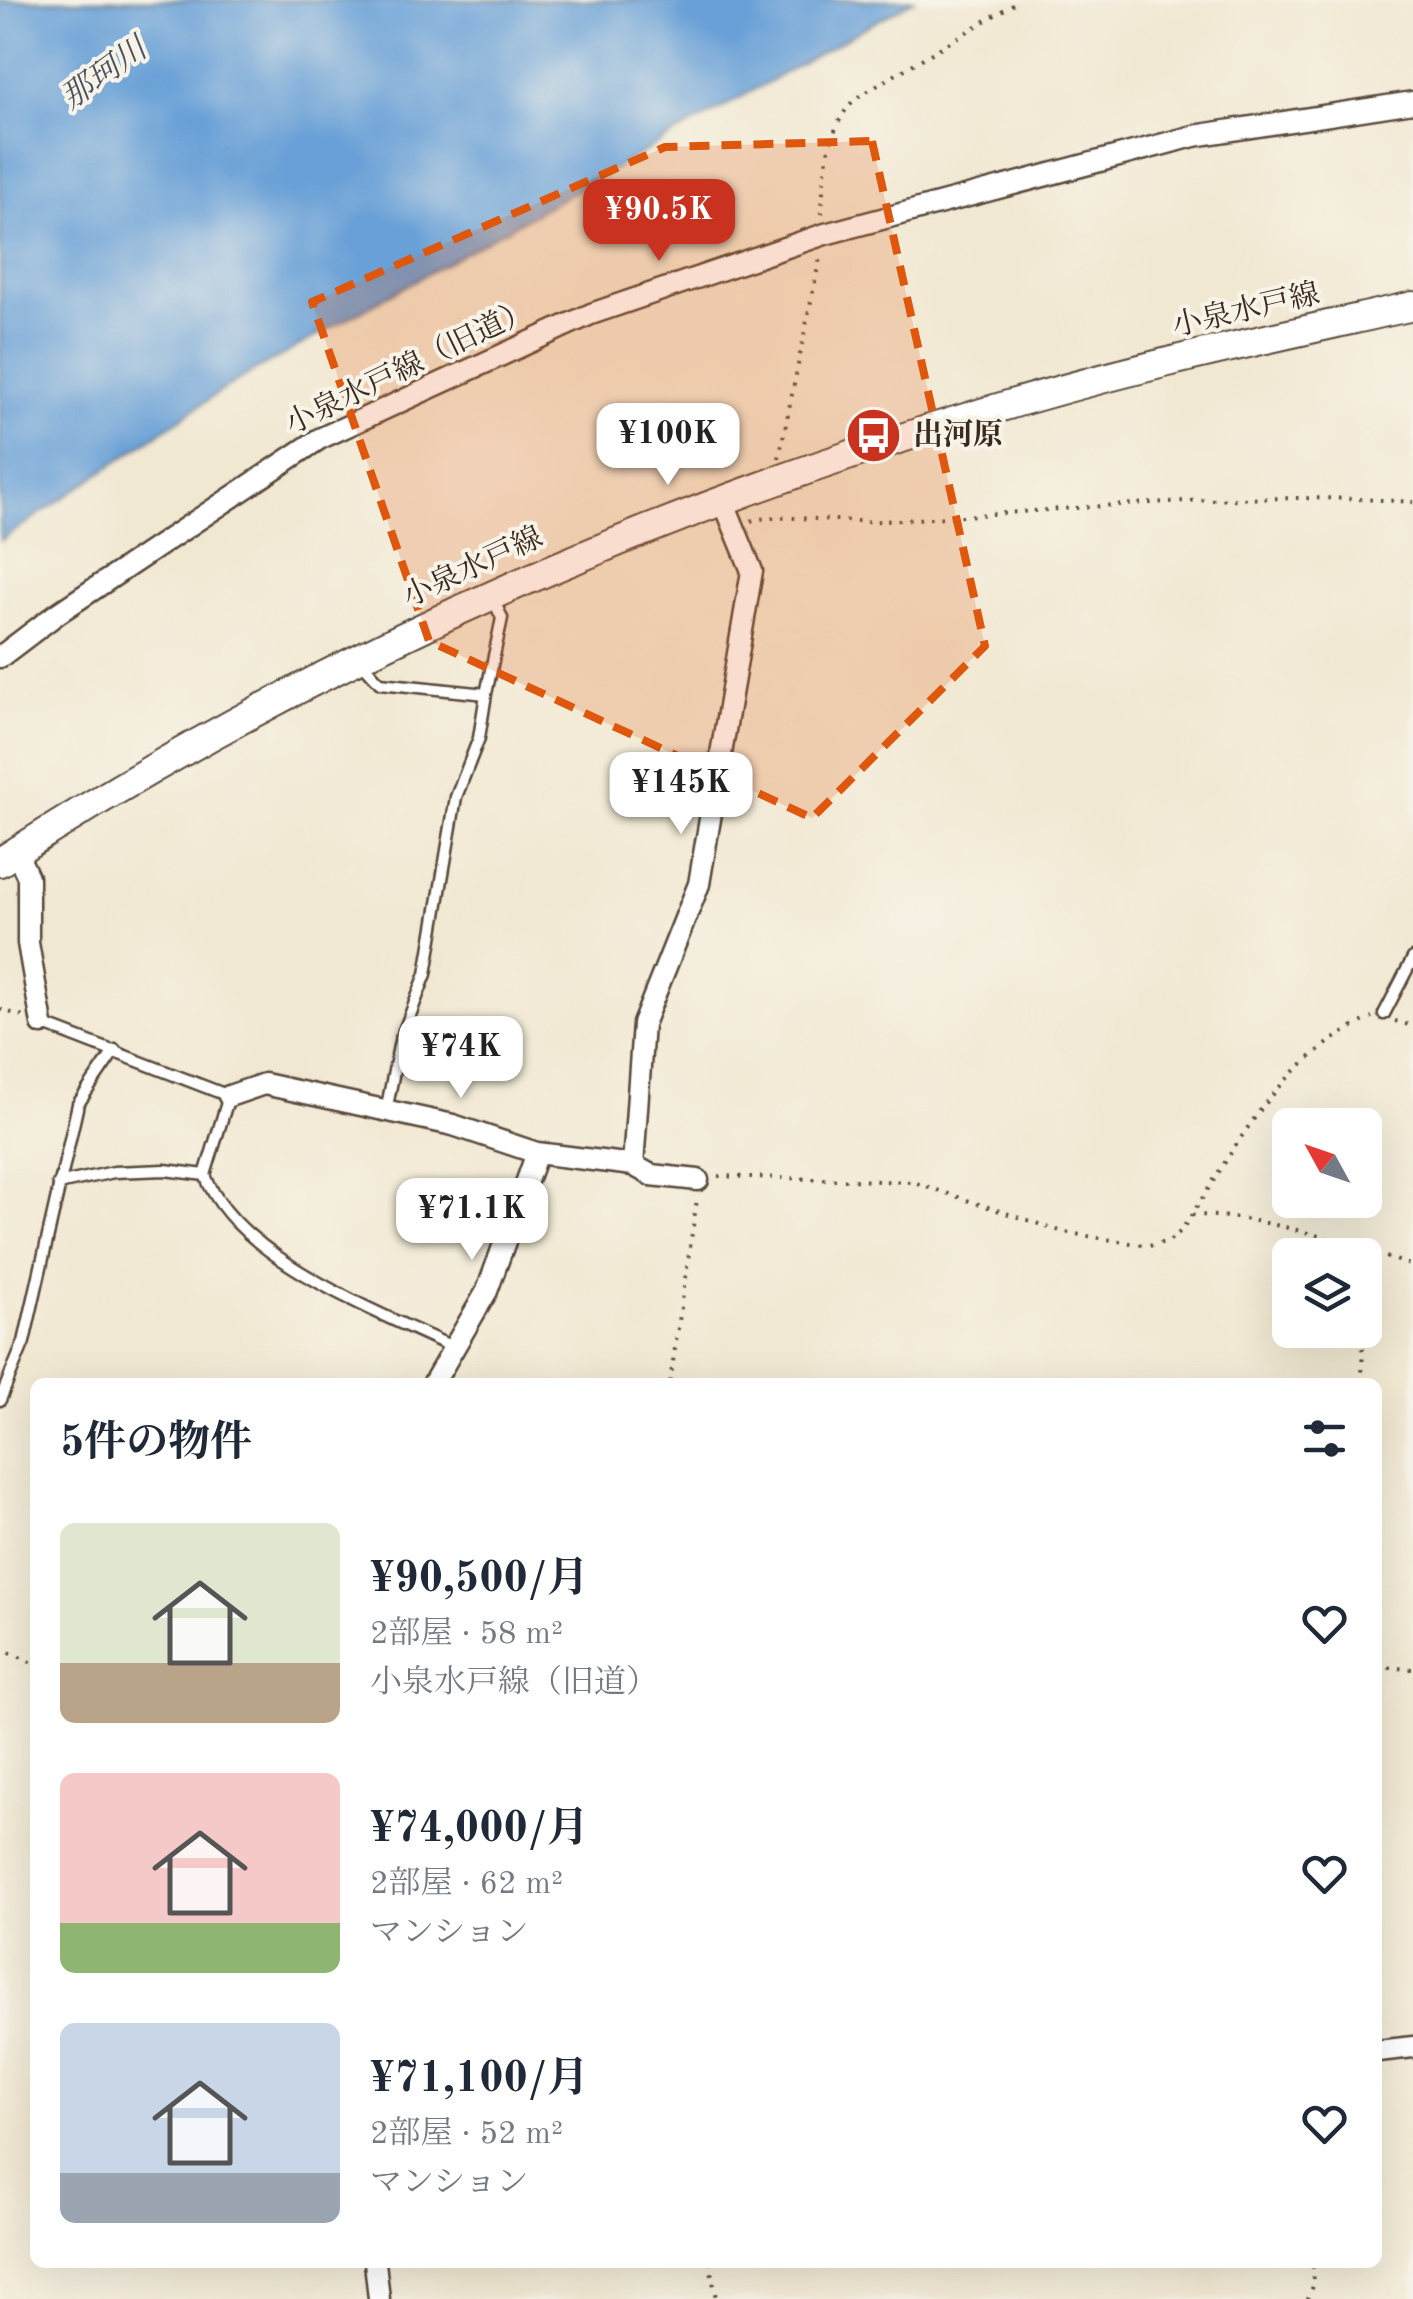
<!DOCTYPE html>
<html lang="ja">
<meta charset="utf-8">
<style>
:root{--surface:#fff;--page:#f6f6f7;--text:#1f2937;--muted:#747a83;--accent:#c8321e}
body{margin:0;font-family:"Old Standard TT","Noto Serif JP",serif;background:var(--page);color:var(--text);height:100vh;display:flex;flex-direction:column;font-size:38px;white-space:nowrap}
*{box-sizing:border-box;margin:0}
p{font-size:32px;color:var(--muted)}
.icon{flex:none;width:55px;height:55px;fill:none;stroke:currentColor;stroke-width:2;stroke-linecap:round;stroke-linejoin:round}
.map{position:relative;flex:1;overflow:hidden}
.details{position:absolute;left:30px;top:1378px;width:1352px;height:890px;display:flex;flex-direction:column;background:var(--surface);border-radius:15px;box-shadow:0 10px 40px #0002}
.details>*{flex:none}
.needle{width:65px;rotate:310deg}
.controls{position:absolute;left:1272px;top:1108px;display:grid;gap:20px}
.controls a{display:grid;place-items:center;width:110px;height:110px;border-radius:15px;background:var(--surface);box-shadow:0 10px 40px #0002;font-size:50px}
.price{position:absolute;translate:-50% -85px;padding:0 22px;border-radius:20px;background:#fff;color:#222;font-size:32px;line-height:65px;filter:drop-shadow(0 2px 5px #0008)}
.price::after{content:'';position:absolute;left:50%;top:60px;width:30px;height:22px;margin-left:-15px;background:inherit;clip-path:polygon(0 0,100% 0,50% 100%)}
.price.selected{background:var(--accent);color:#fff}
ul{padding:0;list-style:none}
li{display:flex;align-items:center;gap:30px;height:250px;padding:0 30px}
li span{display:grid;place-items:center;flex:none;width:280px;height:200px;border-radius:15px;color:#555}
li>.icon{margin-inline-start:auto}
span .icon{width:120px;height:120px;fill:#fffc;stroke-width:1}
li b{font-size:42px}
h2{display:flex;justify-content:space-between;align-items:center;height:120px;padding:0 30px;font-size:42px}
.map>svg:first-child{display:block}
</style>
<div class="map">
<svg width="1413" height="2299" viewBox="0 0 1413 2299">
<rect width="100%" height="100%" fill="#f7f3e8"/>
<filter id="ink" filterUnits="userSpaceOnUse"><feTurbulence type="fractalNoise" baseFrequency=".01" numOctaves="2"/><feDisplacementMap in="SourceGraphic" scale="20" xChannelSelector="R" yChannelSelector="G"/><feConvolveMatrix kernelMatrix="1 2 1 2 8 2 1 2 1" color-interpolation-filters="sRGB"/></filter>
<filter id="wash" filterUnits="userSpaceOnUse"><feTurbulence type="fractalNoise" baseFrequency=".0048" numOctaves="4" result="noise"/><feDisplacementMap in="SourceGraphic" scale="40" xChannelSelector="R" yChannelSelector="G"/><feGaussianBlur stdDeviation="2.25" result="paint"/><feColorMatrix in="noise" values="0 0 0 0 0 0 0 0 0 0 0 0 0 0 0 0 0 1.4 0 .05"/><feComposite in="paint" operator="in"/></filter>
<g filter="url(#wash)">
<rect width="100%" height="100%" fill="#f1e8d2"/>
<path fill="#69a0d7" stroke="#52657a" stroke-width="2.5" d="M 0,0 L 914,0 L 233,383 L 0,541 Z"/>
</g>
<g filter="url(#ink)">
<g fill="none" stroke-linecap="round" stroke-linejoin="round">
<defs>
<path id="service" d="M 361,662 L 380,683 L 486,694 L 502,618 L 493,599
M 1384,1014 L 1413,958
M 42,1024 L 229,1096 L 205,1175 C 236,1258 377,1311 452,1347
M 386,1111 L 400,1041 L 426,974 L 456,797 L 479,738 L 486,694
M 58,1184 L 114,1172 L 165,1170 L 205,1175
M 0,1400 L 24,1342 L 78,1104 L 115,1050"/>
<path id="minor" d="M 0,657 L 58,613 L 319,439 L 591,314 L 825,234 L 1194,136 L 1413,102
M 16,851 L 28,877 L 28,943 L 42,1024
M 229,1096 L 264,1084 L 453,1125 L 537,1153 L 633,1165 L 651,1175 L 698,1180
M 633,1165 L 643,1024 L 699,884 L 752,571 L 722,498
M 434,1382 L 487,1291 L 537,1153
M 1378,2051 L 1413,2047
M 375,2262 L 379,2299"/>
<path id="secondary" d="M 0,862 C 307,664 639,516 988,411 C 1128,368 1271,338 1413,306"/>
</defs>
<use href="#service" stroke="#564639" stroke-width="15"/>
<use href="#minor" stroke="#564639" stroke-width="25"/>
<use href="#secondary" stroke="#564639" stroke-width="32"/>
<path stroke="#564639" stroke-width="4" stroke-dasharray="2.5 8" stroke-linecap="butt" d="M 822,214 C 823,175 827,127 855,99 L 1020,0
M 779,458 L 820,257
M 751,521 C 773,513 849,523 880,521 C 1058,512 1234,489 1413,502
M 0,1009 L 24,1017
M 1395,1021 L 1413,1026
M 718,1176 L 913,1182 L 1063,1232 L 1149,1246 L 1169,1241 L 1181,1231 C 1241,1142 1270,1068 1372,1017
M 1192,1215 C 1265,1215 1344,1243 1413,1266
M 1365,1286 L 1366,1251
M 670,1382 L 697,1199
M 1362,1382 L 1363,1330
M 0,1648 L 35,1664
M 1378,1667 L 1413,1669
M 710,2262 L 716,2299
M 1308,2299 L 1313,2286 L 1313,2262"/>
<use href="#service" stroke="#fff" stroke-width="10"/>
<use href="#minor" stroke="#fff" stroke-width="20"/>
<use href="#secondary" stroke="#fff" stroke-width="28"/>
</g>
</g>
<path fill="#df570d" fill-opacity="0.2" stroke="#df570d" stroke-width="8" stroke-dasharray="20 12" stroke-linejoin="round" d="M 872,141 L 985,646 L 812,818 L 429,641 L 312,302 L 665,147 Z"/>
<defs>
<symbol id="bus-disc" viewBox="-11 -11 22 22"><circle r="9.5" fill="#c8321e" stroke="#f7f3e8"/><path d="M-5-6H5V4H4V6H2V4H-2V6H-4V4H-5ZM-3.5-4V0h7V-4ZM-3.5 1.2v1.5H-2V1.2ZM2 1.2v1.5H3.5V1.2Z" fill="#fff"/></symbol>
</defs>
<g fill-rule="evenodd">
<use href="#bus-disc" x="842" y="404" width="63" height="63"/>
</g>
<g text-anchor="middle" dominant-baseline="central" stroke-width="8" stroke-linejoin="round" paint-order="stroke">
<g font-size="30" fill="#3b2a1e" stroke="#f7f3e8">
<text transform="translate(1246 311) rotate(-13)">小泉水戸線</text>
<text transform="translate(409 368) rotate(-26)">小泉水戸線（旧道）</text>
<text transform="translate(473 568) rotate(-25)">小泉水戸線</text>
</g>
<g font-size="30" font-weight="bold" fill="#3b2a1e" stroke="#f7f3e8" text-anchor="start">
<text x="913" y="436">出河原</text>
</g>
<g font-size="32" font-style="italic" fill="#4b535f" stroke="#f7f3e8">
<text transform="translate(105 75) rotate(-36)">那珂川</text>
</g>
</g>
</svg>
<div class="controls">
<a><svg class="needle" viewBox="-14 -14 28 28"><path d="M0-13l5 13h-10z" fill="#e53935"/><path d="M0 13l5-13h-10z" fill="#747a83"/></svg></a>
<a><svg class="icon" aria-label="layers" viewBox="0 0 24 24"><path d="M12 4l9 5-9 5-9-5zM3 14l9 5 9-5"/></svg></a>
</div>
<b class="price selected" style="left:659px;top:264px">¥90.5K</b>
<b class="price" style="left:668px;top:488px">¥100K</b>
<b class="price" style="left:681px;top:837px">¥145K</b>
<b class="price" style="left:461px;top:1101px">¥74K</b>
<b class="price" style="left:472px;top:1263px">¥71.1K</b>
<section class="details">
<h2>5件の物件<svg class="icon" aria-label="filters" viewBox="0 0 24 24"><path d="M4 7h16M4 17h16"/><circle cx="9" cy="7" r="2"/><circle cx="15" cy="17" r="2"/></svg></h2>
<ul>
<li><span style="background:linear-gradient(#dfe7d0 70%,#b9a48a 0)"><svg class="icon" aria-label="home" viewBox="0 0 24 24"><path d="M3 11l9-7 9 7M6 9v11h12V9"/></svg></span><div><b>¥90,500/月</b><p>2部屋 · 58 m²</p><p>小泉水戸線（旧道）</p></div><svg class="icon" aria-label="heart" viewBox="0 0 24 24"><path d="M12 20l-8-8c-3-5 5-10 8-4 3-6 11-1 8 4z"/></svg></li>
<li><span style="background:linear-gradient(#f6c9c9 75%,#8fb573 0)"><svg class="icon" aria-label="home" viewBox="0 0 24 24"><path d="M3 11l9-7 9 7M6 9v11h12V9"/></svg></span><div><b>¥74,000/月</b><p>2部屋 · 62 m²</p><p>マンション</p></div><svg class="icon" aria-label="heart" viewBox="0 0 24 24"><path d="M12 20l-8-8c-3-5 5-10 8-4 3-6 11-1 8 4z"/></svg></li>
<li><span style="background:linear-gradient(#c9d6e8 75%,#9aa5b1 0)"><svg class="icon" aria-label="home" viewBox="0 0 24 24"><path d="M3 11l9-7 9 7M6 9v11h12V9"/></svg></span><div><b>¥71,100/月</b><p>2部屋 · 52 m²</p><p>マンション</p></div><svg class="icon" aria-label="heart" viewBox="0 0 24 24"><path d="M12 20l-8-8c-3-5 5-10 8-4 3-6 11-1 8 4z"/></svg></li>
</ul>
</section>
</div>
